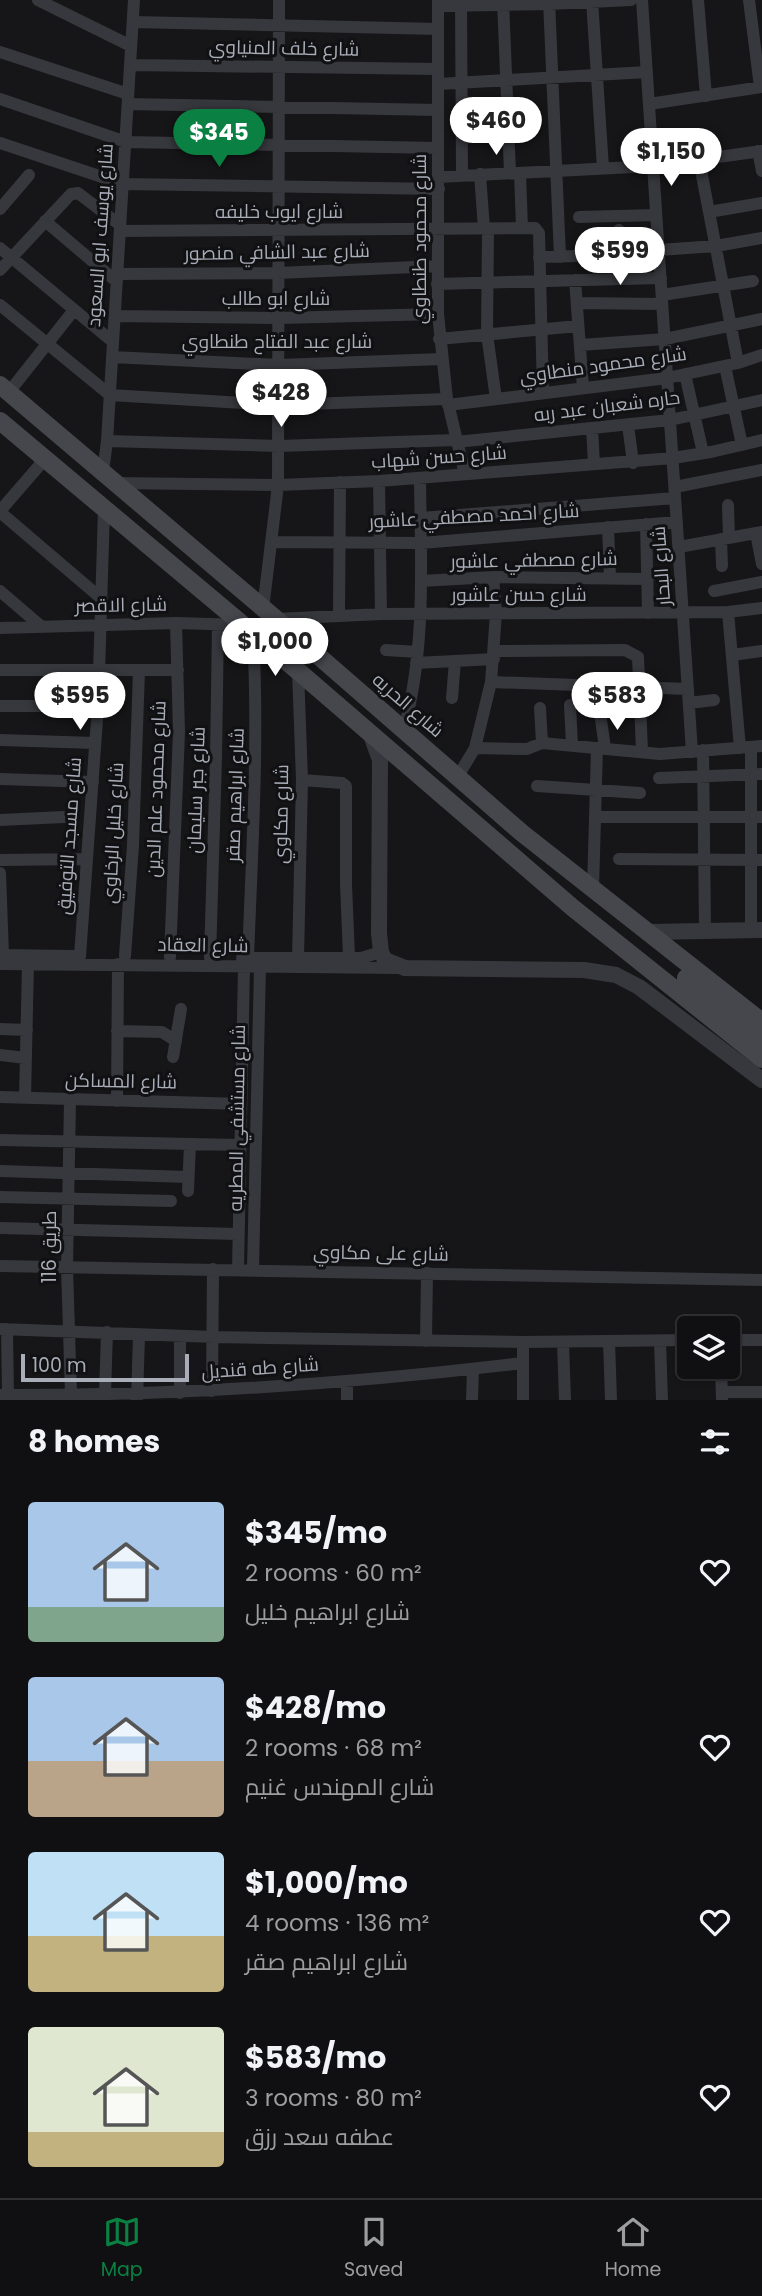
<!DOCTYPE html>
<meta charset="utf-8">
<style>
:root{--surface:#101012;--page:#1e1e20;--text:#f1f3f6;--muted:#9c9d9f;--line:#303032;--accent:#0b8043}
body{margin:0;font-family:Poppins,Cairo,sans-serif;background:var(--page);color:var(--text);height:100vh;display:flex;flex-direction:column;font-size:26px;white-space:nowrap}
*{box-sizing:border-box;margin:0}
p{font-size:23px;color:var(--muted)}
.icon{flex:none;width:38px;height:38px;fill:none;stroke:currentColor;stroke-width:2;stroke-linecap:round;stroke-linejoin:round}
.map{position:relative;height:1400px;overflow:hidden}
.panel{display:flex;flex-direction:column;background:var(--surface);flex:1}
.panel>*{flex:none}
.controls{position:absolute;left:677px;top:1316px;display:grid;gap:14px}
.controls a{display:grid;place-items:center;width:63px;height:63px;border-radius:7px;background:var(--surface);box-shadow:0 2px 5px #0004,0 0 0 2px var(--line);font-size:35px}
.scale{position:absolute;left:21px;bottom:18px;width:168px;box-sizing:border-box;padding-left:7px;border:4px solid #a8adb8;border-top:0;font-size:19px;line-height:24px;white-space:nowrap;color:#a8adb8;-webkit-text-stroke:5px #111113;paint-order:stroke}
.price{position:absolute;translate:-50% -60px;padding:0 16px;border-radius:24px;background:#fff;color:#222;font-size:23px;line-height:46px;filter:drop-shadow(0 2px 4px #0008)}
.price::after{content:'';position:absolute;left:50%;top:42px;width:21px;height:16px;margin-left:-10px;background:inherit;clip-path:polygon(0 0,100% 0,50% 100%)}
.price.selected{background:var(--accent);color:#fff}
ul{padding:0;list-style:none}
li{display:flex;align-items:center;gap:21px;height:175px;padding:0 28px}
li span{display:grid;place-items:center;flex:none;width:196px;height:140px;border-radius:7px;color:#555}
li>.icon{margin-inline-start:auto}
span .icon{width:84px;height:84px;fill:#fffc;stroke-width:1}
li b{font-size:30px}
h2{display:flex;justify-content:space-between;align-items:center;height:84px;padding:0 28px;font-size:30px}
.menu{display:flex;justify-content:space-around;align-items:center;height:98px;border-top:2px solid var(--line);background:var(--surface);font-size:19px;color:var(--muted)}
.menu a{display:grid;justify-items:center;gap:4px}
.menu .selected{color:var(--accent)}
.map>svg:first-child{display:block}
</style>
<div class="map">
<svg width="762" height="1400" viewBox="0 0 762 1400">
<rect width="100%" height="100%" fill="#161618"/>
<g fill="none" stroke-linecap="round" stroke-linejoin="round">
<path stroke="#37383d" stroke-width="12" d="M 38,0 L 131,46
M 438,0 L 438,314 L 447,399 L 465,474
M 461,0 L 462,175
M 503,0 L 510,173
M 549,0 L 560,257
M 592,0 L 603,168
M 642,0 L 692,752
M 698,0 L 706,96
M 749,0 L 760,87
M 438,6 L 549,4 L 631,0
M 133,22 L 438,29
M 0,52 L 128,94
M 130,65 L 438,69
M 438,84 L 647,72
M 0,99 L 126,142 L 438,148
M 128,104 L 438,110
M 649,104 L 762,87
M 0,143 L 123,184 L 439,189
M 758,151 L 762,171
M 699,160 L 738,363
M 520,173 L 522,228
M 480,174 L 484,229
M 439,177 L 653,166 L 762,151
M 0,209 L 29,175
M 709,212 L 762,203
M 579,217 L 656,215
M 45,221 L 117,282
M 488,229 L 487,334 L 496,399
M 619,230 L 621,255
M 120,231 L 535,228 L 539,233 L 543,393
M 0,248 L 113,342
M 659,250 L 716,246 L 762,238
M 539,257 L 659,254
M 0,270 L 71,194 L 78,193 L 120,225
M 117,274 L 278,273 L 438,266
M 575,280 L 583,388
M 437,284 L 661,278
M 662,295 L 753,281
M 577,303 L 662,304
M 0,305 L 110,395 L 279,405 L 447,399
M 115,316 L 279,318 L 438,314
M 439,339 L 578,326
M 580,345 L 665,339 L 762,319
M 112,357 L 279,365 L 441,359
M 725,366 L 742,445
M 685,374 L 703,453
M 9,392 L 74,310
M 448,405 L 667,378 L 738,363 L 762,355
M 628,425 L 633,463
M 592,428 L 594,464
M 107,441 L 279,446 L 456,440
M 456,442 L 670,420 L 762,400
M 103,472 L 107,441 L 134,0
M 379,481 L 381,614
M 116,483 L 278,485 L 379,481 L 673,458 L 711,452 L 762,440
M 675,487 L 762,470
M 728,505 L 729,538
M 0,511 L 45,459
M 0,512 L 102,599
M 421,518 L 675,498
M 646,524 L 648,613
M 608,527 L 610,577
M 756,533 L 762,564
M 721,539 L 722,566
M 272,542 L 421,543 L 677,522
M 679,547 L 762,532
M 421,581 L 493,577 L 648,579
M 0,591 L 42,627
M 714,591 L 762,582
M 263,609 L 278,485 L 279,0
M 728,612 L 740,748
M 339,614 L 340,482
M 276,619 L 381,614 L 728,612 L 762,608
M 0,628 L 176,623 L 243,625
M 386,650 L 417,652
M 495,651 L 625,650 L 638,657 L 642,751
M 732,655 L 762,651
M 416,663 L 494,659
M 0,670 L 178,670
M 298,671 L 302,780 L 298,958
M 491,682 L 688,689
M 452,698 L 455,661
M 689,703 L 714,700
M 570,705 L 572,745
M 0,706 L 98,706
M 599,706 L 605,748
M 540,708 L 542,743
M 404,729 C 426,648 421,563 420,479
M 0,740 L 95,743
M 475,748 L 527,749 L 542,743 L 660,754 L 762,746
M 703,750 L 705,930
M 458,776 L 475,748 L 491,682 L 496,613 L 493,577
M 659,778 L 762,774
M 0,779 L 93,782
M 302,780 L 342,783 L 346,786 L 346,884 L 349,957
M 537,786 L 640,793
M 595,817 L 762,817
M 0,820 L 64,817
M 619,859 L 762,860
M 0,860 L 86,859
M 0,873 L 3,955
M 593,889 L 597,748
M 751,930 L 751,747
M 0,955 L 73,956
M 80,956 L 98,706 L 104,509
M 125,956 L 133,845 L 139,670
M 170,957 L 179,732 L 176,623
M 210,958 L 216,758 L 218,624
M 242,958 L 361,958 L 381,952
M 248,958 C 252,850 259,742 253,634
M 0,964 L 399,968
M 0,1029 L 27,1030
M 117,1031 L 162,1032 L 176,1041
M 0,1055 L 26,1058
M 173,1057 L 181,1009
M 0,1097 L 241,1104
M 25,1098 L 28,964
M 70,1100 L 67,1267 L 71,1395
M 117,1101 L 118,964
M 0,1140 L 240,1145
M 0,1171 L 188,1177
M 188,1191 L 190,1144
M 0,1197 L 171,1201
M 0,1228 L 238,1234
M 0,1266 L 762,1280
M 238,1270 L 244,967
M 253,1270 L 260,967
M 0,1329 L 214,1337 L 523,1342 L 690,1340
M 7,1329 L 8,1395
M 180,1336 L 180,1393
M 728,1340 L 762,1340
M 426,1341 L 427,1273
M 609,1341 L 611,1400
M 660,1341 L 662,1400
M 523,1342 L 523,1400
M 563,1342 L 565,1400
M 721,1367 L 722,1400
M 212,1391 L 213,1269
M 722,1392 L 762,1392
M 105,1394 L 107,1332
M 0,1395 C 175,1396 348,1384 522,1363
M 137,1400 L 139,1335
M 347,1400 L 347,1382
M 472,1400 L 473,1369"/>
<path stroke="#37383d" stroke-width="16" d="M 371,735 L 380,760 L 379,933 L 381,952 L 385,960 L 405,968 L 584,970 L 616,975 L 639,987 L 762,1080
M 648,932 L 762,930"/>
<path stroke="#45474d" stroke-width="18" d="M 0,385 L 276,619 L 522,833 L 762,1022
M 0,421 L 298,671 L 573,908 L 762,1059
M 686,978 L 762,1039"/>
</g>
<g text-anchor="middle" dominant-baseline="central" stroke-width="6" stroke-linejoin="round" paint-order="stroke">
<g font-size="19" fill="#a8adb8" stroke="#111113">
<text transform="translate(284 48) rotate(1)">شارع خلف المنياوي</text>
<text x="279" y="211">شارع ايوب خليفه</text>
<text transform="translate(100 235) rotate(-86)">شارع يوسف ابو السعود</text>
<text transform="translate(419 239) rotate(-90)">شارع محمود طنطاوي</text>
<text transform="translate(277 252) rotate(-1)">شارع عبد الشافي منصور</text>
<text x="276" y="298">شارع ابو طالب</text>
<text x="277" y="341">شارع عبد الفتاح طنطاوي</text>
<text transform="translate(603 365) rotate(-8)">شارع محمود منطاوي</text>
<text transform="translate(607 406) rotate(-7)">حاره شعبان عبد ربه</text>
<text transform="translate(439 457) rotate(-4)">شارع حسن شهاب</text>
<text transform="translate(474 516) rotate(-3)">شارع احمد مصطفي عاشور</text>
<text transform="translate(534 560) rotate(-1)">شارع مصطفي عاشور</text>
<text transform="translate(661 566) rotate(-94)">شارع البحار</text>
<text x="519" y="594">شارع حسن عاشور</text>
<text transform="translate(121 605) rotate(-1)">شارع الاقصر</text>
<text transform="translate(408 705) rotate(41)">شارع الحريه</text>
<text transform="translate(156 789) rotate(-88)">شارع محمود علم الدين</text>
<text transform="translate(196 790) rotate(-88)">شارع جبر سليمان</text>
<text transform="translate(235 795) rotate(-88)">شارع ابراهيم صقر</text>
<text transform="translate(281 814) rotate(-89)">شارع مكاوي</text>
<text transform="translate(113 833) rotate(-87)">شارع خليل الرخاوي</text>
<text transform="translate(69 836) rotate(-86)">شارع مسجد التوفيق</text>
<text transform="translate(203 945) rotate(1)">شارع العقاد</text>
<text transform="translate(121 1081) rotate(1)">شارع المساكن</text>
<text transform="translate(237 1118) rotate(-89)">شارع مستشفي المطريه</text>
<text transform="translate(49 1247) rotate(-90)">طريق 116</text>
<text transform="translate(381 1253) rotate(1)">شارع على مكاوي</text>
<text transform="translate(260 1368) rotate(-4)">شارع طه قنديل</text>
</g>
</g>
</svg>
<div class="controls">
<a><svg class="icon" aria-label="layers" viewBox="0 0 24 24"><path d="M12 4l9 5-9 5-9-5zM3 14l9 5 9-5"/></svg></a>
</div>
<div class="scale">100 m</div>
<b class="price" style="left:496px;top:157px">$460</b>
<b class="price selected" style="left:219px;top:169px">$345</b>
<b class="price" style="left:671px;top:188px">$1,150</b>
<b class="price" style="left:620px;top:287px">$599</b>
<b class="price" style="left:281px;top:429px">$428</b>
<b class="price" style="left:275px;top:678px">$1,000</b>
<b class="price" style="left:80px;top:732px">$595</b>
<b class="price" style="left:617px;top:732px">$583</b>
</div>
<section class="panel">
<h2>8 homes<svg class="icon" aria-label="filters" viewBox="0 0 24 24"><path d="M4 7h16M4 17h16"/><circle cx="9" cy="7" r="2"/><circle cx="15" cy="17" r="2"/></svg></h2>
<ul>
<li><span style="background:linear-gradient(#a9c7e8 75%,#7fa58c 0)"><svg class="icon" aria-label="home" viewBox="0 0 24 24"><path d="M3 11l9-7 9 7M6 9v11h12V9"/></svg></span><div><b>$345/mo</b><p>2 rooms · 60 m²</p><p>شارع ابراهيم خليل</p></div><svg class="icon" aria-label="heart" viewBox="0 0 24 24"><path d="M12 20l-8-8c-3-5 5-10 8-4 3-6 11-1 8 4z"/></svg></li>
<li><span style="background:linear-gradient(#a9c7e8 60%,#b9a48a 0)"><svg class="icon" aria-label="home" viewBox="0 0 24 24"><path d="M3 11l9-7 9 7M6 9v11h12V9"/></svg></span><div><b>$428/mo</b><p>2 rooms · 68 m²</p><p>شارع المهندس غنيم</p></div><svg class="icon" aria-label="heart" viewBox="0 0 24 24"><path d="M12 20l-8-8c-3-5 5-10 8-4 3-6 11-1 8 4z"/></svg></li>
<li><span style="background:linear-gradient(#bfe0f5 60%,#c2b280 0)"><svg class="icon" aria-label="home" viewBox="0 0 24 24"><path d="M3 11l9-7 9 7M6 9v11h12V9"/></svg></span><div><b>$1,000/mo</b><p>4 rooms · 136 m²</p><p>شارع ابراهيم صقر</p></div><svg class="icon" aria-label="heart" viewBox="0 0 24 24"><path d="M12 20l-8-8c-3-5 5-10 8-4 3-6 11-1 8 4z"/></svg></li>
<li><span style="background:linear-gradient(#dfe7d0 75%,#c2b280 0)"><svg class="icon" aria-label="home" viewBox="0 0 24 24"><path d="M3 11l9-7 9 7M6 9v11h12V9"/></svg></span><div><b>$583/mo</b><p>3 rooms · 80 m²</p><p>عطفه سعد رزق</p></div><svg class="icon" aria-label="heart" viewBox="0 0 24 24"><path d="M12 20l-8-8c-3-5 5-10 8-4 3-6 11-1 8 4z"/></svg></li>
</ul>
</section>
<nav class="menu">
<a class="selected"><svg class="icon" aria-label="map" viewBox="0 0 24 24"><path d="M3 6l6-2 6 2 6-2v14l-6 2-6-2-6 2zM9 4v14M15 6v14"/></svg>Map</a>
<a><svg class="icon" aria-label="saved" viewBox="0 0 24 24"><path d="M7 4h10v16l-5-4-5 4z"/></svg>Saved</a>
<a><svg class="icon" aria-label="home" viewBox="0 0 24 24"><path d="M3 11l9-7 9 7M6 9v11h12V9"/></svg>Home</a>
</nav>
